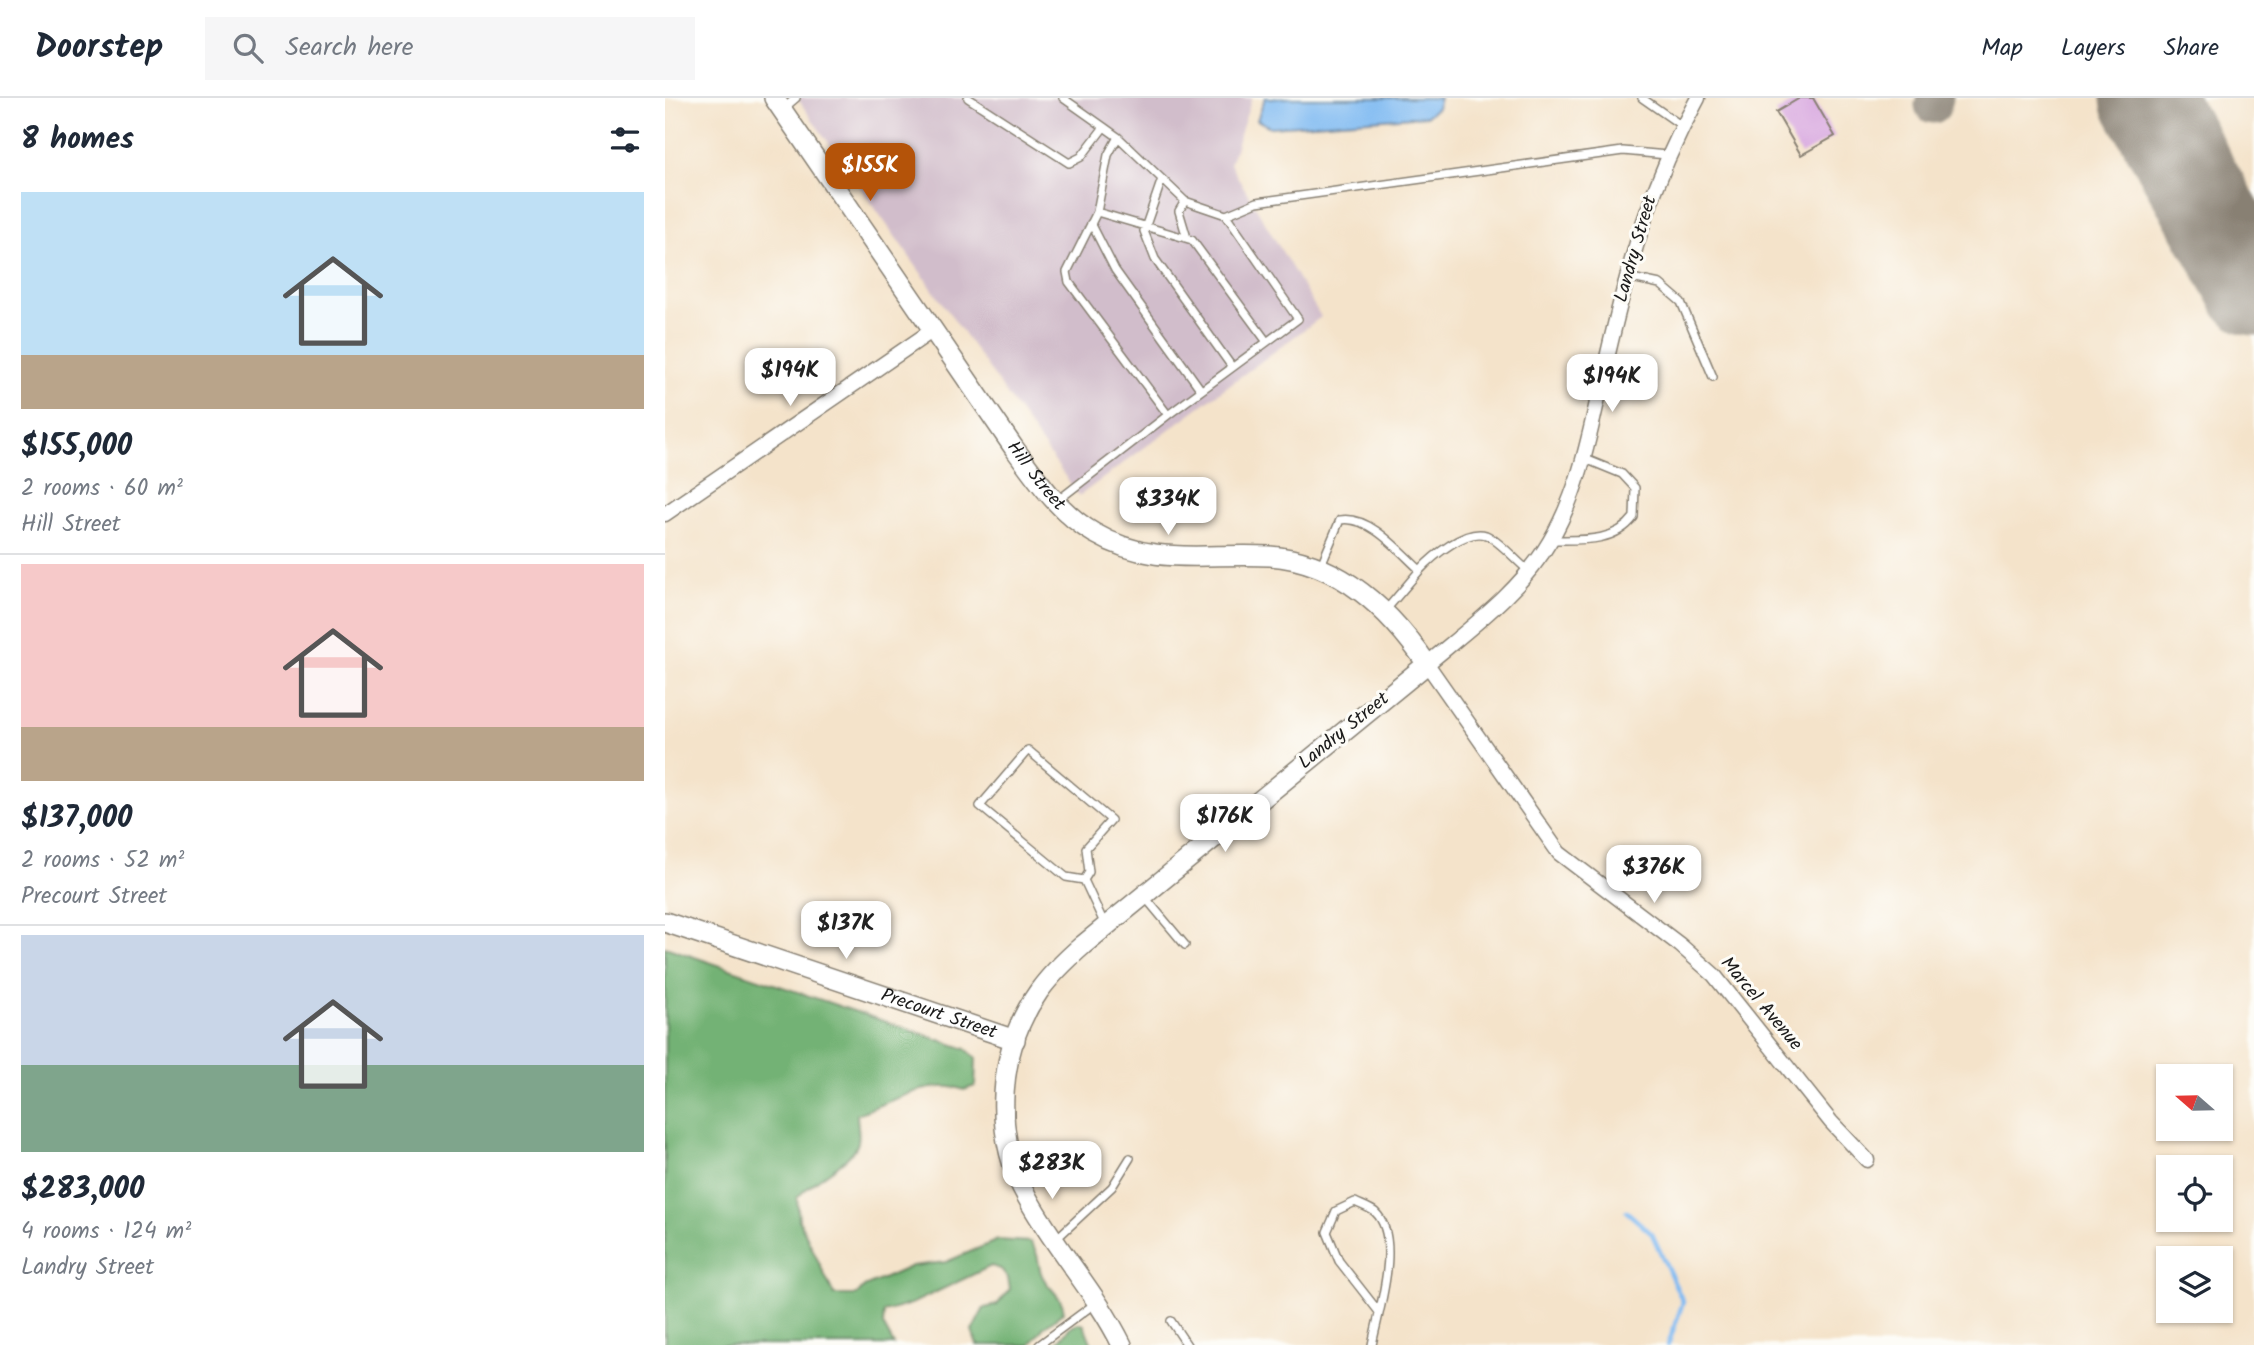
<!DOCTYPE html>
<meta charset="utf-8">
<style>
:root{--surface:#fff;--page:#f6f6f7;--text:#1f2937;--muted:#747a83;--line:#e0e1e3;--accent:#b45309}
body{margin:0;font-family:Kalam,sans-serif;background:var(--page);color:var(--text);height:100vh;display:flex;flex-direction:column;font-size:26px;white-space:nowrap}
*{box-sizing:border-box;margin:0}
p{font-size:23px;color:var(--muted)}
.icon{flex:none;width:38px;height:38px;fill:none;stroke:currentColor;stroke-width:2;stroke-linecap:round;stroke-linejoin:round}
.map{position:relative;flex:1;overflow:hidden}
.details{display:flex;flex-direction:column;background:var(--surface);width:665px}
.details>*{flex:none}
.needle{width:46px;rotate:290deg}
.buttons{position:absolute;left:1491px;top:966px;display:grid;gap:14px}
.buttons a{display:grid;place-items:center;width:77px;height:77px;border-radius:0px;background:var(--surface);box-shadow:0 2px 5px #0004;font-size:35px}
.price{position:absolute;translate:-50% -60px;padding:0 16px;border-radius:14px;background:#fff;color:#222;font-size:23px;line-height:46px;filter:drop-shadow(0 2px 4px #0008)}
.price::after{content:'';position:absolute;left:50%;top:42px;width:21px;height:16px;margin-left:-10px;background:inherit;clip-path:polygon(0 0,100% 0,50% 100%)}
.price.on{background:var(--accent);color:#fff}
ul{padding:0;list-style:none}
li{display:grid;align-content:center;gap:14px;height:371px;padding:0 21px}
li+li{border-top:2px solid var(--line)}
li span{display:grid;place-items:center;height:217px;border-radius:0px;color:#555}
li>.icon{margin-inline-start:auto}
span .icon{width:126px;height:126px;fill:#fffc;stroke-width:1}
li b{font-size:30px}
h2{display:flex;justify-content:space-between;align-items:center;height:84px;padding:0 21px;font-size:30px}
header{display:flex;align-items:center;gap:42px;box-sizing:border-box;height:98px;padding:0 35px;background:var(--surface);border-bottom:2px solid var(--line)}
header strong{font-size:33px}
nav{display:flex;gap:38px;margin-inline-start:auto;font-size:24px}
.search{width:490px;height:63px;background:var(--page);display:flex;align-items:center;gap:18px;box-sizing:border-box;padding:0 24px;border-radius:0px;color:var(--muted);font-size:26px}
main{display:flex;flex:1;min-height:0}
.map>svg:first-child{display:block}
</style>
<header>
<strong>Doorstep</strong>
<div class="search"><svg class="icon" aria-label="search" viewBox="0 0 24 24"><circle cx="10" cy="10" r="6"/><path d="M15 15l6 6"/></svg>Search here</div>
<nav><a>Map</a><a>Layers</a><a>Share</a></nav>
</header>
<main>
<section class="details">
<h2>8 homes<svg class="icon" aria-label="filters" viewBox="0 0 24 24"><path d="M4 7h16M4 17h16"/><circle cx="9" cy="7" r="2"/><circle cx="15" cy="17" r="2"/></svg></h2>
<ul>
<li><span style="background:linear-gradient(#bfe0f5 75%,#b9a48a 0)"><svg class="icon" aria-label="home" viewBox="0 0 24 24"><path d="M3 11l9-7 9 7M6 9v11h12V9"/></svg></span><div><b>$155,000</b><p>2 rooms · 60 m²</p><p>Hill Street</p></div></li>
<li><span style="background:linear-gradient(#f6c9c9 75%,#b9a48a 0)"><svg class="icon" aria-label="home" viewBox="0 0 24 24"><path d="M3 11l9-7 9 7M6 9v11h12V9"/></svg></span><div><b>$137,000</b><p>2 rooms · 52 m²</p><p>Precourt Street</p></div></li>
<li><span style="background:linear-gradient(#c9d6e8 60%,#7fa58c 0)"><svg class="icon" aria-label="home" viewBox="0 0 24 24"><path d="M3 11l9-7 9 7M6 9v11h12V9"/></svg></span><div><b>$283,000</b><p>4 rooms · 124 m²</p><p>Landry Street</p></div></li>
</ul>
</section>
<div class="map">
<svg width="1589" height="1247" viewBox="0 0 1589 1247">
<rect width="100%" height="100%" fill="#fdfcf7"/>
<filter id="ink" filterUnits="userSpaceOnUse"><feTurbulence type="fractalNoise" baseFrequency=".0143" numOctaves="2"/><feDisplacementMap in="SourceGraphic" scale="14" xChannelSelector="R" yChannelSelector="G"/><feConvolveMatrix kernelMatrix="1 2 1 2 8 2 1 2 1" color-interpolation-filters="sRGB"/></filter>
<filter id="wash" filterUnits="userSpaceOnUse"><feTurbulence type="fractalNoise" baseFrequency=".00686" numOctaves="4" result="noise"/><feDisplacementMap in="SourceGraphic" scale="28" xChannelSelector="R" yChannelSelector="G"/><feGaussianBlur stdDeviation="1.57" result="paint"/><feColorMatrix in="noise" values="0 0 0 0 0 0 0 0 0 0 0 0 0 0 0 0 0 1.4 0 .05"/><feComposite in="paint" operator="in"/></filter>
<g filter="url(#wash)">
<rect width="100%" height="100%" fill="#f4e3ca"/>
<path fill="#d1bdcb" d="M 132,0 L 587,0 L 565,66 L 656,219 L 414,398 Z"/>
<path fill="#73b274" stroke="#486748" stroke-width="2" d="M 0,849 L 301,951 L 311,960 L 310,988 L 299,992 C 265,980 224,1005 192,1016 C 192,1025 195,1036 193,1044 C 190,1062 145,1083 132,1100 L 134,1122 L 169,1197 L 192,1197 L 199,1189 L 247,1168 L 281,1164 L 333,1142 L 365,1144 C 376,1160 371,1159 376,1175 C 381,1190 398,1197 399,1214 L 379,1229 L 365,1247 L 312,1247 L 307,1233 L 319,1210 L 332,1207 L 345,1191 L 343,1180 L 336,1171 L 326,1168 L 246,1206 L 219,1214 L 218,1227 L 229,1247 L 0,1247 Z
M 413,1225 L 419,1227 L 427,1247 L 390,1247 L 406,1228 Z"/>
<path fill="#81bbf2" stroke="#4e6c87" stroke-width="2" d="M 600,0 L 775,0 L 772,10 L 761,18 L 605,29 L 592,22 Z"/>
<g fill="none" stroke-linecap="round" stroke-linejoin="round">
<path stroke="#81bbf2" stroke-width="4.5" d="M 961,1113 L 987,1136 L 1018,1204 L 1003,1247"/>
<path stroke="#888073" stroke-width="37" d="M 1268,7 L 1270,0"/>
<path stroke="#888073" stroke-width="93" d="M 1482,0 L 1589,191"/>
</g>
<g id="blocks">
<path fill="#d7a5df" d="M 1135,0 L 1148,0 L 1170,38 L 1136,57 L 1111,14 Z"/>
</g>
</g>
<g filter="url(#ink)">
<use href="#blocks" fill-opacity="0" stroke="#888073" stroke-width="2"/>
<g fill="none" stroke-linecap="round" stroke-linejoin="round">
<defs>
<path id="service" d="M 303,0 L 404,65 L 416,59 L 439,29 L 453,39 L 443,57 L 432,114 L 402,174 L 404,184 L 503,317 L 392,403
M 398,0 L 439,29
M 977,0 L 1017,28
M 118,11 L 131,0
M 453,39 L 520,103 L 561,117 L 633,221 L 503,317
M 497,81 L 479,133 L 490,161 L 567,269
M 520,103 L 514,113 L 522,140
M 432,114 L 527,142 L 602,244
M 561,117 L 592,104 L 958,53 L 1002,57
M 426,125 L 450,172 L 536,292
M 962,179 L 995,186 L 1016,204 L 1048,279
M 886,442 C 916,442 950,445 969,419 L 970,390 L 957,376 L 918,360
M 656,467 L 675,422 C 705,417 735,454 755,472 L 720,513
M 755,472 C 767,459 801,430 821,437 C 835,443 851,463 864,473
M 419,782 L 424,774 L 421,750 L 446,722 L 363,652 L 315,708 L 401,779 L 419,782 L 440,827
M 479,798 L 520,847
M 390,1142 L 447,1089 L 465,1060
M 506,1223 L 522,1247
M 374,1247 L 432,1204
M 707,1247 C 713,1215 738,1140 710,1114 C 705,1110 696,1107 690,1104 L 671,1113 L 662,1134 L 674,1163 L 714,1214"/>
<path id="minor" d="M 1033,0 C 985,86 964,165 942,260 C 927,322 918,387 885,443 C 856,493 806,529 762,566 L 894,755 L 1015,847 L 1049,877 L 1166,1024 L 1202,1062
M 0,416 L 268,232"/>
<g id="tertiary">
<path id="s1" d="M 109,0 L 349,350 C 372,381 394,415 429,435 C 489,470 541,454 605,458 C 675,463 725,512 762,566 L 418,847 C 402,861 387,875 374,893 C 332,952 327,1036 362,1099 C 390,1151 431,1194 457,1247"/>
<path id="s2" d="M 0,824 L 350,942"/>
</g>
</defs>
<use href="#service" stroke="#888073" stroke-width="10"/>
<use href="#minor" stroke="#888073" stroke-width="17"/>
<use href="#tertiary" stroke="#888073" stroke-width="22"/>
<use href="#service" stroke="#fff" stroke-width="7"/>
<use href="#minor" stroke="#fff" stroke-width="14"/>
<use href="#tertiary" stroke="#fff" stroke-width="19"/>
</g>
</g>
<g text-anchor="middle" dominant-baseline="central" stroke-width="6" stroke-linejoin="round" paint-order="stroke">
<g font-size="19" fill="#1c1c1c" stroke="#fdfcf7">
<text transform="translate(971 151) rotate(-74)">Landry Street</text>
<text stroke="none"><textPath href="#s1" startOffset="460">Hill Street</textPath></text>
<text transform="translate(679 633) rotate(-39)">Landry Street</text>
<text transform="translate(1096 906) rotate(50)">Marcel Avenue</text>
<text stroke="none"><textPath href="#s2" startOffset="289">Precourt Street</textPath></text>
</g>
</g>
</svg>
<div class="buttons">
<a><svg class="needle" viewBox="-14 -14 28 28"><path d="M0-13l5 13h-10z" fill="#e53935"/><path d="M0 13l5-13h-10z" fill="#747a83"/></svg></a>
<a><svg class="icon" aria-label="locate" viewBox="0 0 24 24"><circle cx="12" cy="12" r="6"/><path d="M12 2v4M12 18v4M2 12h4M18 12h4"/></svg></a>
<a><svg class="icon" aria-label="layers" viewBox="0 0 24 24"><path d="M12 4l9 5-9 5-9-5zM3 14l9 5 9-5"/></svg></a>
</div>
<b class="price on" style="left:205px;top:105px">$155K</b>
<b class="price" style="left:125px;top:310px">$194K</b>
<b class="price" style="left:947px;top:316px">$194K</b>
<b class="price" style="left:503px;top:439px">$334K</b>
<b class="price" style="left:560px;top:756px">$176K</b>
<b class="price" style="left:989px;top:807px">$376K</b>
<b class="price" style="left:181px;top:863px">$137K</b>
<b class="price" style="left:387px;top:1103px">$283K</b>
</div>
</main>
